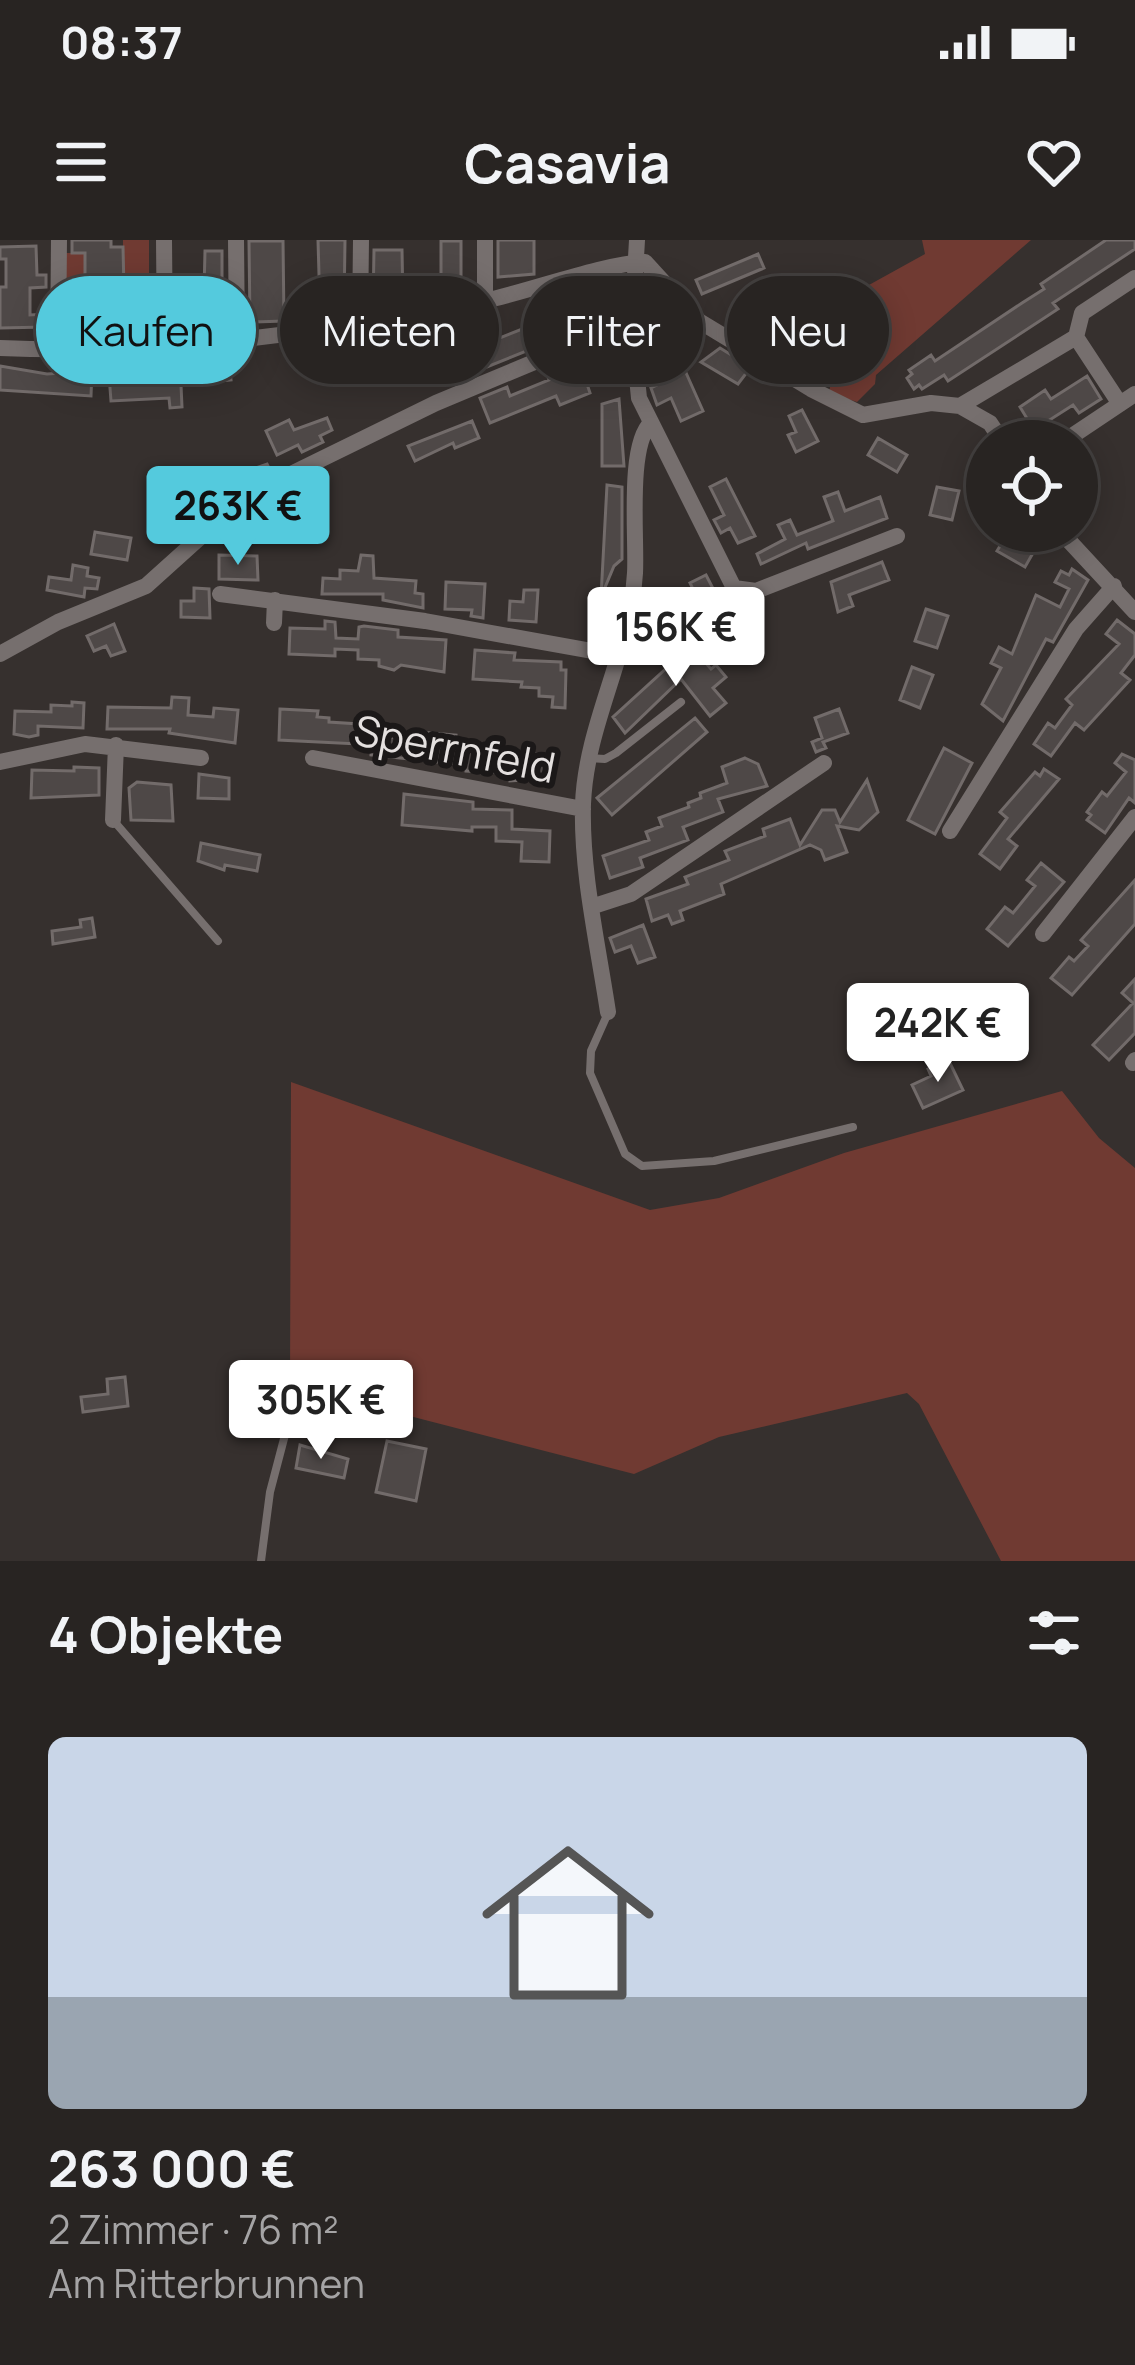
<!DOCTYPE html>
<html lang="de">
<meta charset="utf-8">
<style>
:root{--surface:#282422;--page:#302c2a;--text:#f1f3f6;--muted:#a5a4a5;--line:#444140;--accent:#54cadd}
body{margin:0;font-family:Manrope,sans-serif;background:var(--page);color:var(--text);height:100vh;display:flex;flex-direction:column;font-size:45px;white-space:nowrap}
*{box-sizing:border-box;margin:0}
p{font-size:39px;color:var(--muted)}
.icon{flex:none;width:66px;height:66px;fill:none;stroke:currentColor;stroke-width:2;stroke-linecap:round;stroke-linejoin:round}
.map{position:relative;height:1321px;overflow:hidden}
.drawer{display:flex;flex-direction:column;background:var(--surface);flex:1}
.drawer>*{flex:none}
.guide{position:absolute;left:36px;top:36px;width:1065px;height:108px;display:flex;gap:24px}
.buttons{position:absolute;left:966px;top:180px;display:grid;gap:24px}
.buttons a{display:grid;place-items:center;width:132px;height:132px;border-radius:50%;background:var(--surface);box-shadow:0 6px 30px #0003,0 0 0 3px var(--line);font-size:60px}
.price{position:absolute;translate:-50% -102px;padding:0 27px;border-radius:12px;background:#fff;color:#222;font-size:39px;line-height:78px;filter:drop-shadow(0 3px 6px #0008)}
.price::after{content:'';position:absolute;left:50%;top:72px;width:36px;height:27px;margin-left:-18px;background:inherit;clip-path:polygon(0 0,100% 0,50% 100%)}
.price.on{background:var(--accent);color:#111}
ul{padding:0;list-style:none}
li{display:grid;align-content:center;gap:24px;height:636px;padding:0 48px}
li+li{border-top:3px solid var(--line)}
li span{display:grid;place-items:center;height:372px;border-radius:18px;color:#555}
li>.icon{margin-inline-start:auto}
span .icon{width:216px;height:216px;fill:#fffc;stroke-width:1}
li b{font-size:51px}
h2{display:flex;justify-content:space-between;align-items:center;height:144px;padding:0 48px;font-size:51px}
.pill{padding:0 42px;border-radius:54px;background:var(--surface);box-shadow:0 6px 30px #0003,0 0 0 3px var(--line);font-size:42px;line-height:108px}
.pill.on{background:var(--accent);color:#111}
.status{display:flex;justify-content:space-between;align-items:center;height:84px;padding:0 60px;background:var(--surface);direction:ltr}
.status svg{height:33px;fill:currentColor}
header{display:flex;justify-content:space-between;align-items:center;height:156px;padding:0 48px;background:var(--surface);font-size:54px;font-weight:700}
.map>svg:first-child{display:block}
</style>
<div class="status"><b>08:37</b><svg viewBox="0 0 49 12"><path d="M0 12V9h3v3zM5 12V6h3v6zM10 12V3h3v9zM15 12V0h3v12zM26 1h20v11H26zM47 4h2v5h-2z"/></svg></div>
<header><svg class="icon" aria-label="menu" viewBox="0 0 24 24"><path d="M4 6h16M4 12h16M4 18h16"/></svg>Casavia<svg class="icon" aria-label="heart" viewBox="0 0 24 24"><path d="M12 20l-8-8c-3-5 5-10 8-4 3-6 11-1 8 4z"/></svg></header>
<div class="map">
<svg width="1135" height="1321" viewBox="0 0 1135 1321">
<rect width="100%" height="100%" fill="#36302e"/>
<path fill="#703a32" d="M 85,0 L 85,86 L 97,87 L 97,100 L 65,96 L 65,13 L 81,13 Z
M 123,0 L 149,0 L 149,84 L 159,97 L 114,99 L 123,50 Z
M 922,0 L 1031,0 L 876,135 L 875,144 L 857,162 L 829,153 L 832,135 L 818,97 L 849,79 L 840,61 L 925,14 Z
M 614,39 L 621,45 C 621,68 621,78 599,87 L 582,47 Z
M 291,842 L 650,970 L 719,958 L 844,913 L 1062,851 L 1099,898 L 1135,928 L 1135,1321 L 1001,1321 L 919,1164 L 907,1153 L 719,1197 L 634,1234 L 290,1145 Z"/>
<path fill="#4e4847" stroke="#726b6a" stroke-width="3" d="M 72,0 L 111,0 L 111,7 L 123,7 L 124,50 L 139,50 L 139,87 L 85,87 L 85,13 L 72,13 Z
M 318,0 L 345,0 L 344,69 L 320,69 Z
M 498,0 L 534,0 L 534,34 L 498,37 Z
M 1106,0 L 1135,0 L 1135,9 L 1053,63 L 1058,69 L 948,141 L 944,135 L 922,149 L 919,145 L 914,149 L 907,138 L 912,134 L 909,130 L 931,115 L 935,121 L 1022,63 L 1044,49 L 1041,44 Z
M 249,1 L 283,1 L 284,81 L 250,82 Z
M 441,1 L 461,1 L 461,48 L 441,49 Z
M 36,6 L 37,35 L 46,35 L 46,47 L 30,48 L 30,75 L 46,74 L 45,87 L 0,88 L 0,47 L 6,47 L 6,19 L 0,19 L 0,7 Z
M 374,10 L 402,10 L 403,63 L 373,64 Z
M 205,11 L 222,11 L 222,45 L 217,89 L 203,90 Z
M 758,14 L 764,28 L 702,54 L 696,40 Z
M 646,60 L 662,60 L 662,65 L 671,69 L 672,99 L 669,96 L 677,114 L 648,115 Z
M 583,65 L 591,85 L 462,137 L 454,116 Z
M 610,108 L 618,132 L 587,144 L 590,153 L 560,165 L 556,156 L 490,183 L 480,158 L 507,147 L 510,156 L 549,140 L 546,131 Z
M 720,108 L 751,127 L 738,144 L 701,122 Z
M 229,122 L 231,140 L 181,145 L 182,167 L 170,168 L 169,158 L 111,161 L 109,135 L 179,132 L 179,127 Z
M 0,126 L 47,134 L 92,131 L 91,156 L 0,150 Z
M 683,126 L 703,171 L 681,181 L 671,158 L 657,165 L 651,148 L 661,143 L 659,137 Z
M 1087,136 L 1101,159 L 1079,173 L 1073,165 L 1034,190 L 1020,167 L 1045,150 L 1051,159 Z
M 619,159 L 624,226 L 602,226 L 602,164 Z
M 802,170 L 818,201 L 796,212 L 788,195 L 796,192 L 789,176 Z
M 327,178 L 332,190 L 320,196 L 323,202 L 302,212 L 298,205 L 277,215 L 266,191 L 289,180 L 294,190 Z
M 472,181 L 479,198 L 455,208 L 453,203 L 415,221 L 408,206 Z
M 878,198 L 907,215 L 897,232 L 868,215 Z
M 267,224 L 270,230 L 218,259 L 210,244 L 236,230 L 238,234 Z
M 726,239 L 755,296 L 738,303 L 730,288 L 721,293 L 714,280 L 724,275 L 710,247 Z
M 607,245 L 622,247 L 622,319 L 614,326 L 601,357 Z
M 937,247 L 959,251 L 952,280 L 930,275 Z
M 303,248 L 311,265 L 283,279 L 273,260 Z
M 838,252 L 845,271 L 880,257 L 887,278 L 808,309 L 806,303 L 761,324 L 757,314 L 785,299 L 778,285 L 790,280 L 797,295 L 833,281 L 824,257 Z
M 1009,291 L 1027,291 L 1041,299 L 1025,327 L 997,311 Z
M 95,292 L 131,298 L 127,320 L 91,314 Z
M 219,315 L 257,316 L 258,340 L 219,339 Z
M 361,315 L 373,316 L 374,338 L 416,341 L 415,353 L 423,354 L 423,368 L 383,360 L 383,354 L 322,354 L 323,338 L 340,339 L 340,330 L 358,331 Z
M 882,322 L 889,340 L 849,355 L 853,366 L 838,372 L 831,342 Z
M 73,325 L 88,328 L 87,336 L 99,338 L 97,349 L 85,348 L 84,357 L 47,350 L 49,337 L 71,340 Z
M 1072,329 L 1088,340 L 1053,402 L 1046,399 L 1003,481 L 982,464 L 1001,428 L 991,423 L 999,407 L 1012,414 L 1036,355 L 1060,367 L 1069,349 L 1055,342 L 1061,331 L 1069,335 Z
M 706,335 L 720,362 L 715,364 L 720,374 L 708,380 L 690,343 Z
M 446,342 L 485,344 L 483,378 L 471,376 L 472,370 L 445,369 Z
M 194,348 L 209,349 L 210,378 L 181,377 L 181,361 L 194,361 Z
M 524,350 L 538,350 L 536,382 L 509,380 L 510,361 L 523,362 Z
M 926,369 L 948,376 L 937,408 L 915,401 Z
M 1117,380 L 1135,394 L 1135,415 L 1121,433 L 1130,440 L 1084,490 L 1075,483 L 1051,516 L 1034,504 L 1048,483 L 1055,488 L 1072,465 L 1066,459 L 1119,404 L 1106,394 Z
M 325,381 L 335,382 L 336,398 L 358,399 L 359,387 L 364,386 L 398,390 L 398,397 L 446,400 L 444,432 L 401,425 L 394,430 L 379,426 L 379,420 L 358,419 L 358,410 L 335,409 L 335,416 L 289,414 L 290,388 L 325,389 Z
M 114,384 L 125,411 L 111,416 L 106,406 L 94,411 L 87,396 Z
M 475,410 L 515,413 L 514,420 L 561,422 L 561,430 L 566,430 L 565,468 L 552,467 L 553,457 L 539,456 L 539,448 L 521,447 L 522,442 L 473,439 Z
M 696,412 L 711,429 L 716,425 L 726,437 L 713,448 L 726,463 L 710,476 L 681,439 L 625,493 L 613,477 L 681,415 L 686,421 Z
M 912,427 L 933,435 L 920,468 L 900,460 Z
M 172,457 L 189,458 L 188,475 L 213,477 L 214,468 L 238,470 L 235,503 L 169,493 L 170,489 L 107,489 L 108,467 L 171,468 Z
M 72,462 L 84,463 L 83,488 L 38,486 L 38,495 L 29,497 L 14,494 L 15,471 L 51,472 L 51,465 L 72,466 Z
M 280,469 L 318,471 L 317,477 L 329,478 L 329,482 L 359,484 L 358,504 L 279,500 Z
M 839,469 L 848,493 L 823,502 L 826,508 L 816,512 L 812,502 L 822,498 L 815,478 Z
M 695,478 L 707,492 L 612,575 L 597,558 Z
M 420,492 L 456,495 L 455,509 L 491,510 L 491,503 L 501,503 L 505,513 L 554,515 L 553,538 L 510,541 L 510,533 L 466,531 L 466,525 L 371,515 L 372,496 L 420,499 Z
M 944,508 L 972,523 L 935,594 L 908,580 Z
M 1122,514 L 1135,520 L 1135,563 L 1129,558 L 1105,593 L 1087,580 L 1091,575 L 1087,572 L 1102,552 L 1107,556 L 1126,532 L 1115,523 Z
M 745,518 L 758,524 L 767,546 L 718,559 L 723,572 L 683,587 L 688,600 L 640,618 L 643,627 L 610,638 L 603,616 L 649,600 L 646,592 L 662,586 L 659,578 L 689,567 L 688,563 L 701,558 L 700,553 L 727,543 L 722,527 Z
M 74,527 L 99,528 L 99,555 L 31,558 L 32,530 L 74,531 Z
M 1044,529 L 1059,539 L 1008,599 L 1017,606 L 1000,629 L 980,614 L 1007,578 L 1000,572 L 1035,532 L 1040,536 Z
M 199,534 L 229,538 L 229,559 L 198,558 Z
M 867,540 L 878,572 L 859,590 L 837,586 L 847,612 L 825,620 L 821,610 L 810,605 L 721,644 L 724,654 L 680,671 L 683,680 L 672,684 L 668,675 L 652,681 L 646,659 L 688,644 L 685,637 L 729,620 L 725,611 L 765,596 L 763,589 L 790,579 L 800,605 L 822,570 L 835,570 L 840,582 Z
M 137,542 L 171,545 L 173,581 L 131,580 L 129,548 Z
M 404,554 L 473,562 L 473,569 L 512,570 L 512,589 L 550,591 L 549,622 L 521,621 L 522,602 L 496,601 L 496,587 L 472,587 L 472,591 L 402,585 Z
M 201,603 L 260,615 L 257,631 L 225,625 L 224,630 L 198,621 Z
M 1041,623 L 1064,642 L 1008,706 L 987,689 L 1005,667 L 1013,673 L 1035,646 L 1027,640 Z
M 1135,640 L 1135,684 L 1072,755 L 1051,738 L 1069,717 L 1074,721 L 1088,706 L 1081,700 Z
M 92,678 L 95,697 L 53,704 L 52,691 L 81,687 L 80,680 Z
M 643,685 L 655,717 L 638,723 L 631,706 L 615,712 L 610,698 Z
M 1135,739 L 1135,793 L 1109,820 L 1093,805 L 1133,763 L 1122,753 Z
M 948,819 L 963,850 L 923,868 L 912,845 L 931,836 L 928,829 Z
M 125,1137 L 128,1166 L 83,1172 L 81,1157 L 108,1154 L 107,1139 Z
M 387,1201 L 426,1209 L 416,1261 L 376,1252 Z
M 300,1205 L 348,1219 L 344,1238 L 296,1228 Z"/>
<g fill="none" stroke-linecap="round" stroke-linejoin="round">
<path stroke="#766f6e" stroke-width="8" d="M 588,518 L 605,519 L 616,513 L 681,462
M 113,580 L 218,701
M 608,773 L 591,811 L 590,833 L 625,914 L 642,926 L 714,921 L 853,887
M 261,1321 L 270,1252 L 296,1153"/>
<path stroke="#766f6e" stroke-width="16" d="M 164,0 L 165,107
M 236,0 L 237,100
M 485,0 L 485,60
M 637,0 L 632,88 L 639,158 L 734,348 L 756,351 L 897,296
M 360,83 L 361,0
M 1076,97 L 1120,164
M 0,108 C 163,115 324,93 484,61 C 531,51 602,24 645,22 L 699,81 L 811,149 L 863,175 L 931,163 L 960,166 L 990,183 L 1002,201
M 58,110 L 59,0
M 960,166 L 1076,97 L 1082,73 L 1135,38
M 1072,196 L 1135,154
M 1060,291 L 1135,372
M 220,354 L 425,381 L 620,416
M 274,383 L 275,360
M 0,414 L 58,382 L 146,346 L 246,256 L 436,163 L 575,105 L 632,88
M 313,518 L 583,569
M 0,522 L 85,504 L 201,518
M 113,580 L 116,505
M 950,591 L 1076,389 L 1114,346
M 594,666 L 631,654 L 824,523
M 1043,694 L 1135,577
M 608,772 C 598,705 581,632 583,564 C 586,484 630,414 635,333 C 637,298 627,205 651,183
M 1133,823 L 1135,820"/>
</g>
<g text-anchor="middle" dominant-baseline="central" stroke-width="12" stroke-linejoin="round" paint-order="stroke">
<g font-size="42" fill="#e4e0df" stroke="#1b1818">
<text transform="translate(455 508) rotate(11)">Sperrnfeld</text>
</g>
</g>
</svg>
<div class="buttons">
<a><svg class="icon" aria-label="locate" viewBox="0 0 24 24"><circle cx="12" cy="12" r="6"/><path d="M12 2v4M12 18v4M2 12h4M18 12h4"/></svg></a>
</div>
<b class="price on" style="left:238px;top:328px">263K €</b>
<b class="price" style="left:676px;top:449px">156K €</b>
<b class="price" style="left:938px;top:845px">242K €</b>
<b class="price" style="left:321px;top:1222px">305K €</b>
<div class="guide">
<a class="pill on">Kaufen</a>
<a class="pill">Mieten</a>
<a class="pill">Filter</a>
<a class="pill">Neu</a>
</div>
</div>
<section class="drawer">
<h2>4 Objekte<svg class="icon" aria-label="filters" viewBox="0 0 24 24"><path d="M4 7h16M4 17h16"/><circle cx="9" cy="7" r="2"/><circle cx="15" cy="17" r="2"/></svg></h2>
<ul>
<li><span style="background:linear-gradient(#c9d6e8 70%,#9aa5b1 0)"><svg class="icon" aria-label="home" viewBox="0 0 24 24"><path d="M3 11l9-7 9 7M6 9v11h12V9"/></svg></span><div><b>263 000 €</b><p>2 Zimmer · 76 m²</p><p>Am Ritterbrunnen</p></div></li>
</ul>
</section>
